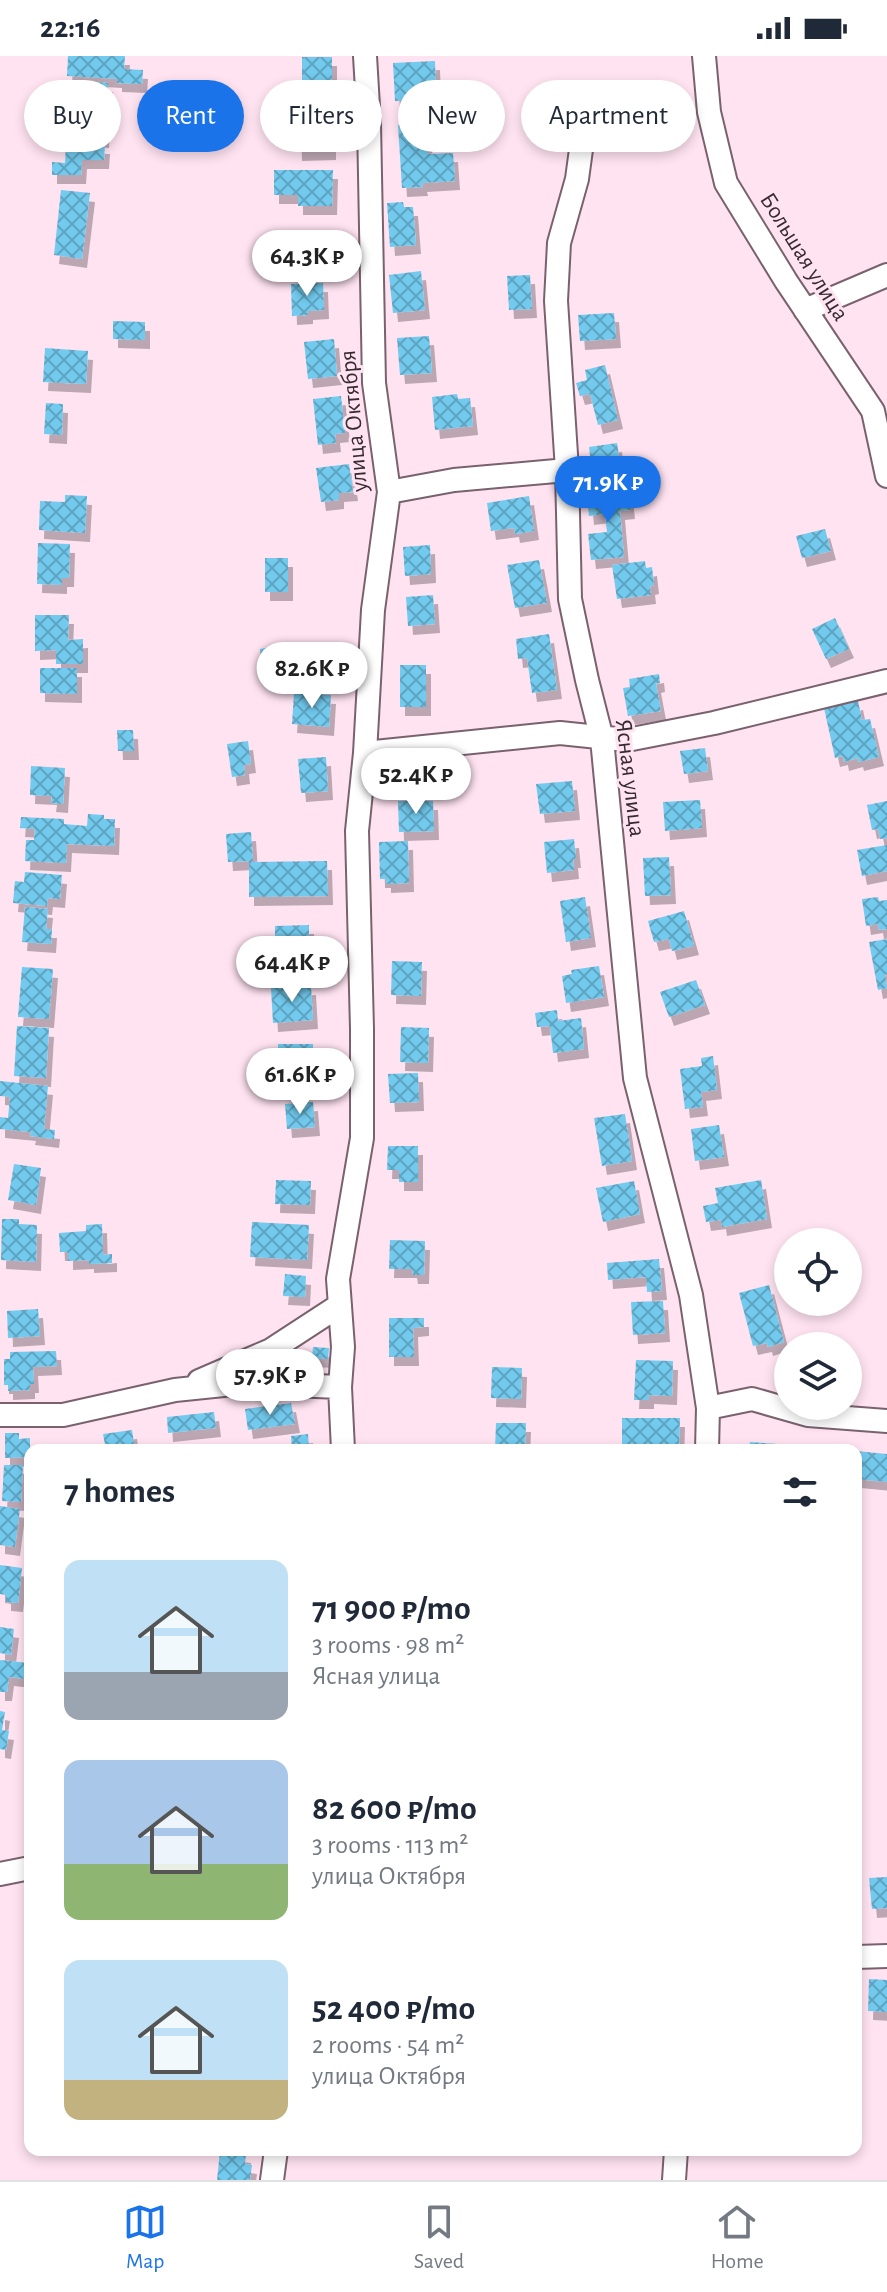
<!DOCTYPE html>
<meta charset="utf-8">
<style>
:root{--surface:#fff;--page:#f6f6f7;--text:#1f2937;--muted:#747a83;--line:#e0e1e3;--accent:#1a73e8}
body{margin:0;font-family:"Alegreya Sans",sans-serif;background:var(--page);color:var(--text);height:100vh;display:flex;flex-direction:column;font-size:30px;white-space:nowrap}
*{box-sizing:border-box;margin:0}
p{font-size:26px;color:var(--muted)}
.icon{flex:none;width:44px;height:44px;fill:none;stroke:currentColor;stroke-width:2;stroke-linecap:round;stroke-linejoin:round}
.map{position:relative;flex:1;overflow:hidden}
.panel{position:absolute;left:24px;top:1388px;width:838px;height:712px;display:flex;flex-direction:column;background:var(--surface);border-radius:16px;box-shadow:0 4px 12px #0003}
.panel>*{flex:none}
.top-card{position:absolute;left:24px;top:24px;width:840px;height:72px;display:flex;gap:16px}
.controls{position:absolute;left:774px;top:1172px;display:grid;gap:16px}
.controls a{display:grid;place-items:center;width:88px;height:88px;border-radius:50%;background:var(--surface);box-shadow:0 4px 12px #0003;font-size:40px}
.price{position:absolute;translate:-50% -68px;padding:0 18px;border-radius:28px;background:#fff;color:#222;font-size:26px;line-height:52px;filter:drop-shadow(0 2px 4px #0008)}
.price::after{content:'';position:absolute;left:50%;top:48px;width:24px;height:18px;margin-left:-12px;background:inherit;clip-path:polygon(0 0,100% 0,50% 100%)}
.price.current{background:var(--accent);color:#fff}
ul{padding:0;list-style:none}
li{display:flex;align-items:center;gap:24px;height:200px;padding:0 40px}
li span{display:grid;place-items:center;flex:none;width:224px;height:160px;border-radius:16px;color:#555}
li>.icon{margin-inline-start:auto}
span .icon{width:96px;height:96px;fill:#fffc;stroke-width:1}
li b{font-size:34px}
h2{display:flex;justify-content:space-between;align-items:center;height:96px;padding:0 40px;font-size:34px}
.tag{padding:0 28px;border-radius:36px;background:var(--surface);box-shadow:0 4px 12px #0003;font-size:28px;line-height:72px}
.tag.current{background:var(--accent);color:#fff}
.status{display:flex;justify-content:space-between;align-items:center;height:56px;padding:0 40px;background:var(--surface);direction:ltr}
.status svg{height:22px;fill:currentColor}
.dock{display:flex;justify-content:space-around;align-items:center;height:112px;border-top:2px solid var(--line);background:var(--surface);font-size:22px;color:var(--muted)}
.dock a{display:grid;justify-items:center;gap:4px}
.dock .current{color:var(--accent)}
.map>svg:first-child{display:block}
</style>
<div class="status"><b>22:16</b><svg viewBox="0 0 49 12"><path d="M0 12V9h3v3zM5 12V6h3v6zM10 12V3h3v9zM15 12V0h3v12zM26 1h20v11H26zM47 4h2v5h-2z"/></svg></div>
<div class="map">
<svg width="887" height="2124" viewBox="0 0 887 2124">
<defs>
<pattern id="building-cross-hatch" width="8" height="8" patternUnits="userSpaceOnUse" patternTransform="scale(2)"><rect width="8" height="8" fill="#72caee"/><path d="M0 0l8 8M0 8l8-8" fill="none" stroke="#5ea4c1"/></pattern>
<filter id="shadow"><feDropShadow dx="5" dy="9" stdDeviation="0" flood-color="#0004"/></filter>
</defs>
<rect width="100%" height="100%" fill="#ffe3f1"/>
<path fill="url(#building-cross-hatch)" filter="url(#shadow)" d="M 68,0 L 125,0 L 124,13 L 143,14 L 142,28 L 117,27 L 117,23 L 67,20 Z
M 302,1 L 332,1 L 332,38 L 302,38 Z
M 435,5 L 436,32 L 489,30 L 490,46 L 472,47 L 472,51 L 423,53 L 423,44 L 395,45 L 393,7 Z
M 71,24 L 108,27 L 104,83 L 67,80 Z
M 296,62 L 331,62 L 331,95 L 297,96 Z
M 426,67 L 428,98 L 453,97 L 455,125 L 422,127 L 423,131 L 402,132 L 398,69 Z
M 66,88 L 105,89 L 104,104 L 82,104 L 81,119 L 52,119 L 52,106 L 65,107 Z
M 274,114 L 333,114 L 332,150 L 298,150 L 298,139 L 274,139 Z
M 61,134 L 90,137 L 82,203 L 54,199 Z
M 403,146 L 404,151 L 413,151 L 416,189 L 390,191 L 387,147 Z
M 307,174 L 330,175 L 329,210 L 305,209 Z
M 421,215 L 425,254 L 393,257 L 389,219 Z
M 530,219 L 532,253 L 509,254 L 507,220 Z
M 323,227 L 324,254 L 308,255 L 308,259 L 292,260 L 291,228 Z
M 614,257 L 616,283 L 580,285 L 578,259 Z
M 113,265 L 145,266 L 145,284 L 113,283 Z
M 429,280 L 432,317 L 400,319 L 397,282 Z
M 334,283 L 337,320 L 308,323 L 304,286 Z
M 45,292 L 88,295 L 86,328 L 43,326 Z
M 605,309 L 618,364 L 598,369 L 590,338 L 580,340 L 576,327 L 587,324 L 585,314 Z
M 457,338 L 458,343 L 470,342 L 473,370 L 435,374 L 432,341 Z
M 341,340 L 345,377 L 335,378 L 336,387 L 318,389 L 313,343 Z
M 46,347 L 63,348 L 62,379 L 44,378 Z
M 617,387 L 622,420 L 593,424 L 589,391 Z
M 349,408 L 353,436 L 339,437 L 339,444 L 321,446 L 316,412 Z
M 628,435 L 630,454 L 620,455 L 624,501 L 591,504 L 588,478 L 607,476 L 605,458 L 589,460 L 587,439 Z
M 65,439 L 87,440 L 85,477 L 39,474 L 40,445 L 65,446 Z
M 529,440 L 534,475 L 515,478 L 514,472 L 491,475 L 487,447 Z
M 825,473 L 831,495 L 802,502 L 796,480 Z
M 38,487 L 70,488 L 69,522 L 62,522 L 62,529 L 37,528 Z
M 430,489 L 431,518 L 405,520 L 403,491 Z
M 265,502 L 288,502 L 288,536 L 265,536 Z
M 539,504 L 547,547 L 515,552 L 507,509 Z
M 645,505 L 646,512 L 652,511 L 654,529 L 650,530 L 651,539 L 617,543 L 612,509 Z
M 433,539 L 435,568 L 408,570 L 406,541 Z
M 35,559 L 69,559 L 68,584 L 83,583 L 83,608 L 56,608 L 56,594 L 35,595 Z
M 835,562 L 849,593 L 826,603 L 812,573 Z
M 549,578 L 557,634 L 532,637 L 527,602 L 518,603 L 516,583 Z
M 290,588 L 294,618 L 264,622 L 260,593 Z
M 400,609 L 426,609 L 426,651 L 400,651 Z
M 40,612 L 77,612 L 77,638 L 40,637 Z
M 659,618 L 660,627 L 656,628 L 661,655 L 628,660 L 623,632 L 630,631 L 629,623 Z
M 294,637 L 331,639 L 329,671 L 292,668 Z
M 858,645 L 862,664 L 870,663 L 879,701 L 859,706 L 858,702 L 844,706 L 843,700 L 835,702 L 824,652 Z
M 117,674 L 133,674 L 134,695 L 118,695 Z
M 248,685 L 251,708 L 244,709 L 245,719 L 232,721 L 227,688 Z
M 705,692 L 708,715 L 684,718 L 680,695 Z
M 326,701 L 328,735 L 301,737 L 298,703 Z
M 31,710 L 65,712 L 63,748 L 51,747 L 52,740 L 30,739 Z
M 572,725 L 575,755 L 540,758 L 536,728 Z
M 700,744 L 702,772 L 665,775 L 663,746 Z
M 398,745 L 433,745 L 434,775 L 399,776 Z
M 887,745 L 887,782 L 880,783 L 878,773 L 872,774 L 867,749 Z
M 88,758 L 104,759 L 104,763 L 115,763 L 114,790 L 67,788 L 66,807 L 25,805 L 26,784 L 34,784 L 35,773 L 20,772 L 21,761 L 64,763 L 64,768 L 87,770 Z
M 251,776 L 253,806 L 327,805 L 328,840 L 249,841 L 249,805 L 228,806 L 226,778 Z
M 574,783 L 576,803 L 573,803 L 574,814 L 547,817 L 544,786 Z
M 408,785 L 409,827 L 386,828 L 386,823 L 380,823 L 379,786 Z
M 887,789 L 887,815 L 862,820 L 857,794 Z
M 669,801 L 671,839 L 645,840 L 643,802 Z
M 25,816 L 62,819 L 60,843 L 48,842 L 47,850 L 13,847 L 15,825 L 24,826 Z
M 585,841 L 591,882 L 566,886 L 560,845 Z
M 878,841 L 879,845 L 887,844 L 887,873 L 879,874 L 878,868 L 866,870 L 862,843 Z
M 25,851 L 48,853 L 46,873 L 52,873 L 51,888 L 22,886 Z
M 684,855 L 694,890 L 672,895 L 669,883 L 654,886 L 648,865 Z
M 309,869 L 309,902 L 282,903 L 282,888 L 275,888 L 275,870 Z
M 887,883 L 887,918 L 885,918 L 887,932 L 878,934 L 869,886 Z
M 392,905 L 422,906 L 421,940 L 391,939 Z
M 599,910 L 604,941 L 566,947 L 562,920 L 572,918 L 571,914 Z
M 22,911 L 53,913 L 49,963 L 18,961 Z
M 696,924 L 705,949 L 669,961 L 660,936 Z
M 311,930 L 313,964 L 273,967 L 271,932 Z
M 557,954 L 558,965 L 581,962 L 584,993 L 553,997 L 550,970 L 537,971 L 535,957 Z
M 17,970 L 49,972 L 46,1022 L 14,1020 Z
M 401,971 L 429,972 L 428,1007 L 400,1006 Z
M 278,988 L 313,988 L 313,1013 L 327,1013 L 327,1030 L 289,1029 L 289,1013 L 278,1013 Z
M 713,1000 L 717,1034 L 701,1036 L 703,1051 L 685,1053 L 680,1013 L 702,1010 L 701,1002 Z
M 418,1017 L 419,1046 L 390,1047 L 388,1018 Z
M 0,1025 L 48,1030 L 44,1073 L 55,1074 L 54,1083 L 30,1080 L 31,1076 L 0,1073 L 0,1061 L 8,1062 L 10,1041 L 0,1040 Z
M 313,1046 L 315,1071 L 287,1073 L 285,1048 Z
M 625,1058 L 632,1105 L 602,1110 L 594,1062 Z
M 719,1069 L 724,1101 L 695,1105 L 691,1073 Z
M 388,1090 L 418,1090 L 418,1126 L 399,1126 L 399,1114 L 387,1114 Z
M 14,1108 L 41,1112 L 36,1149 L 8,1144 Z
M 276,1124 L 311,1125 L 310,1149 L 275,1148 Z
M 761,1124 L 767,1163 L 722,1171 L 721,1164 L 706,1166 L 703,1150 L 718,1147 L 715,1132 Z
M 634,1125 L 640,1158 L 603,1166 L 596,1132 Z
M 2,1163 L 19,1163 L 19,1168 L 37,1169 L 36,1206 L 1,1204 Z
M 252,1166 L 309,1169 L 307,1204 L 250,1201 Z
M 102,1168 L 103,1199 L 112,1198 L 112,1207 L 89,1208 L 89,1204 L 68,1205 L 68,1196 L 60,1196 L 59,1177 L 86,1175 L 86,1169 Z
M 390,1184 L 425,1185 L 424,1219 L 413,1219 L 412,1213 L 389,1213 Z
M 659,1203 L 662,1235 L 647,1236 L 646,1221 L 608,1224 L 607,1207 Z
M 285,1218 L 306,1220 L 305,1241 L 283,1240 Z
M 769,1229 L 784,1286 L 768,1291 L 767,1287 L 753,1290 L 739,1237 Z
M 663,1245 L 665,1277 L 633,1279 L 631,1246 Z
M 38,1253 L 40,1280 L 8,1282 L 7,1255 Z
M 389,1262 L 424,1262 L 424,1271 L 413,1272 L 414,1301 L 389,1301 Z
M 313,1291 L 329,1292 L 328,1303 L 312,1302 Z
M 56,1295 L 57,1310 L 33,1311 L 34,1328 L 30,1328 L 30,1334 L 8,1335 L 8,1329 L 4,1329 L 4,1303 L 10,1303 L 10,1296 Z
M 636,1304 L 673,1305 L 672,1340 L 649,1339 L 649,1344 L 634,1344 Z
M 492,1311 L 522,1312 L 521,1343 L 491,1342 Z
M 291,1347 L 295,1368 L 248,1374 L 245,1353 Z
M 214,1356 L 216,1372 L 168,1377 L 167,1361 Z
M 622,1362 L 680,1362 L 679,1394 L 622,1394 Z
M 496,1367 L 526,1367 L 525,1394 L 495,1394 Z
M 132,1374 L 135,1394 L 106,1394 L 103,1378 Z
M 5,1377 L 19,1377 L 19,1383 L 30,1382 L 30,1401 L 5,1402 Z
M 308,1378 L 309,1394 L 292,1394 L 291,1380 Z
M 750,1386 L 778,1388 L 777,1394 L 733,1394 L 733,1389 L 749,1390 Z
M 856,1395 L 887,1398 L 887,1426 L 856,1423 Z
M 4,1409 L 23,1409 L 21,1446 L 2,1445 Z
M 0,1450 L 20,1453 L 15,1491 L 0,1489 Z
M 0,1509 L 22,1512 L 18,1547 L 6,1546 L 6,1539 L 0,1538 Z
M 0,1571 L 14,1573 L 11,1599 L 0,1597 Z
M 0,1604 L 28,1607 L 26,1623 L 9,1621 L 7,1636 L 0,1636 Z
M 0,1655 L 5,1656 L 2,1674 L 9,1675 L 6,1694 L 0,1693 Z
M 887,1821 L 887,1852 L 872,1853 L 869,1822 Z
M 869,1923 L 887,1924 L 887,1956 L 868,1955 Z
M 220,2095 L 246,2098 L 245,2108 L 252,2109 L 250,2124 L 217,2124 Z"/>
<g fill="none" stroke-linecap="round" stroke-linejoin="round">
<defs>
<path id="minor" d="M 704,0 L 709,56 L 726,127 L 786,225 L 873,355 L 887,420
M 572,55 L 582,86 L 577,123 L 559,187 L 556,245 L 567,414 L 570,543 L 587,624 L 602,683 L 635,1022 L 691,1239 L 708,1352 L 707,1394
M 805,254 L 887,219
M 389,436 L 454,424 L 567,414
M 365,697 L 560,677 L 627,684 L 714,667 L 887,625
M 199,1325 L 271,1294 L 340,1249
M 708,1352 L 752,1343 L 808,1359 L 887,1365
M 0,1359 L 63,1359 L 175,1334 L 243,1327 L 340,1331
M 343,1394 L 340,1331 L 343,1291 L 338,1223 L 362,1082 L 362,973 L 357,775 L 365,697 L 373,554 L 389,436 L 374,327 L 369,67 L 365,0
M 0,1818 L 30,1812
M 856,1901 L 887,1900
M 272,2124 L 276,2094
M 674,2124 L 676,2094"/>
</defs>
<use href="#minor" stroke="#79626e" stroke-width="26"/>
<use href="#minor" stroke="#fff" stroke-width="22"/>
</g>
<g text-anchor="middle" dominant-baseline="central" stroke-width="6" stroke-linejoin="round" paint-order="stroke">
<g font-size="24" fill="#352b30" stroke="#ffe3f1">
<text transform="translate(804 201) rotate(58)">Большая улица</text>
<text transform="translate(354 365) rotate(-95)">улица Октября</text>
<text transform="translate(630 722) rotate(83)">Ясная улица</text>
</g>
</g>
</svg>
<div class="controls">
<a><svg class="icon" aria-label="locate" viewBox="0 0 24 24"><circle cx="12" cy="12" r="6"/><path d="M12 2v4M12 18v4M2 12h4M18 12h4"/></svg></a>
<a><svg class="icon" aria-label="layers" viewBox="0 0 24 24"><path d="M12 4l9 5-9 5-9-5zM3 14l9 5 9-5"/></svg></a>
</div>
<b class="price" style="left:307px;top:242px">64.3K ₽</b>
<b class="price current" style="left:608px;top:468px">71.9K ₽</b>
<b class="price" style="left:312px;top:654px">82.6K ₽</b>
<b class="price" style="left:416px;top:760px">52.4K ₽</b>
<b class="price" style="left:292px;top:948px">64.4K ₽</b>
<b class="price" style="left:300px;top:1060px">61.6K ₽</b>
<b class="price" style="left:270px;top:1361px">57.9K ₽</b>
<div class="top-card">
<a class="tag">Buy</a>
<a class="tag current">Rent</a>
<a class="tag">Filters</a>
<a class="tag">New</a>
<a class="tag">Apartment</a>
</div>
<section class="panel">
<h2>7 homes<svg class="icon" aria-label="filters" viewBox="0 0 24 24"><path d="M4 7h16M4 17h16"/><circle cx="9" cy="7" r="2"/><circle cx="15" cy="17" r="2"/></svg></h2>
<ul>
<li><span style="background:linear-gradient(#bfe0f5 70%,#9aa5b1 0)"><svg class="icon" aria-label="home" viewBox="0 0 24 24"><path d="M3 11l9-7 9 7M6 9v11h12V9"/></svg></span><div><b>71 900 ₽/mo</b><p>3 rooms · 98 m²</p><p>Ясная улица</p></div></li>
<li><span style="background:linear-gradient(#a9c7e8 65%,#8fb573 0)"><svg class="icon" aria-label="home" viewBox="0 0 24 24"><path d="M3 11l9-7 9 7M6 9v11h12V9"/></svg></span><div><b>82 600 ₽/mo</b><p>3 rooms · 113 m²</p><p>улица Октября</p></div></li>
<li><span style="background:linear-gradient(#bfe0f5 75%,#c2b280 0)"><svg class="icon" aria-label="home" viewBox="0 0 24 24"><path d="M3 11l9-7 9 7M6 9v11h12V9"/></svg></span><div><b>52 400 ₽/mo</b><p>2 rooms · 54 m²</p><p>улица Октября</p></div></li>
</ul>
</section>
</div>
<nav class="dock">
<a class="current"><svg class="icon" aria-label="map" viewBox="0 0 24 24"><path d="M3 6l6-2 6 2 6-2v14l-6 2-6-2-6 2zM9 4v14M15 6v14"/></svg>Map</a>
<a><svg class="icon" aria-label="saved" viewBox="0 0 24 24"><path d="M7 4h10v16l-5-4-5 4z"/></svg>Saved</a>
<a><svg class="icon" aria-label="home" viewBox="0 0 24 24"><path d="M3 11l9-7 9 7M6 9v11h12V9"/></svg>Home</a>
</nav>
